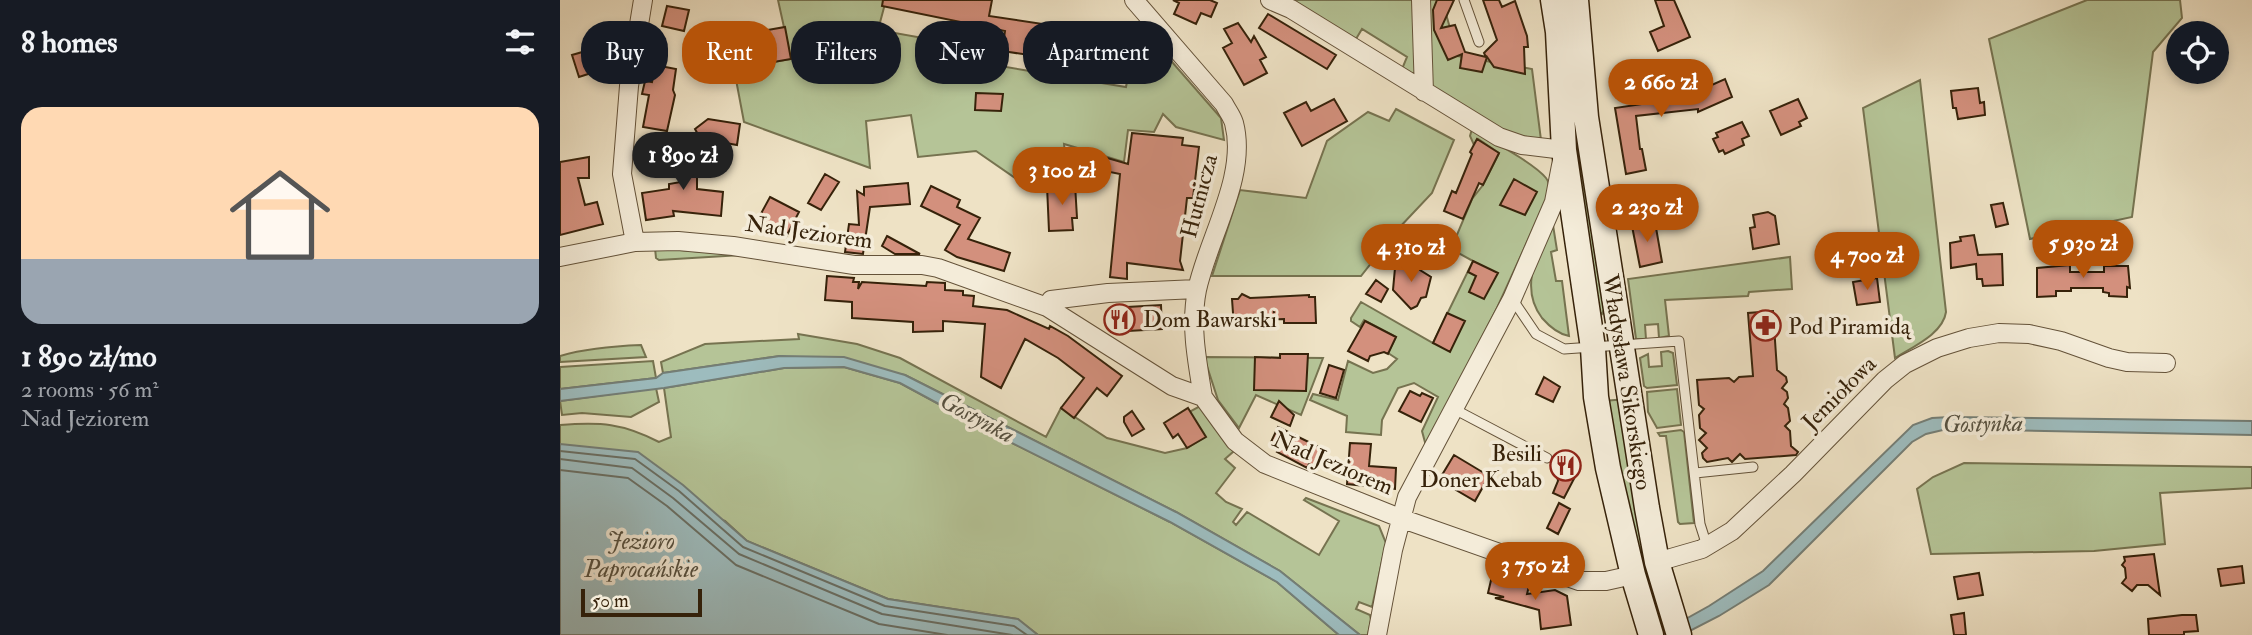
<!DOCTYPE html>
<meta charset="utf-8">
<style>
:root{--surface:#171b24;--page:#242831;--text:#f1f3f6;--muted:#9ea1a6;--accent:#b45309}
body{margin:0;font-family:"IM FELL Double Pica",serif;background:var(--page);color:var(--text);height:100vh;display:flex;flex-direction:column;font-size:26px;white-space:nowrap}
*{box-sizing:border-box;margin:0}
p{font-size:23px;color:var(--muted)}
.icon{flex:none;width:38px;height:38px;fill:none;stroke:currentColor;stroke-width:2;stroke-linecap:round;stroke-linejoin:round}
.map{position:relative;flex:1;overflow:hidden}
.side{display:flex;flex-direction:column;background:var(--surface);width:560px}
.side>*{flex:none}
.banner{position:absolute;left:21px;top:21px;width:665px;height:63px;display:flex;gap:14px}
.controls{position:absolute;left:1606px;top:21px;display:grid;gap:14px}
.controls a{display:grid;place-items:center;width:63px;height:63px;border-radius:50%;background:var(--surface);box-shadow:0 4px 10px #0003;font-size:35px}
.scale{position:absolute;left:21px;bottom:18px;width:121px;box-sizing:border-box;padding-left:7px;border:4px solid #36220a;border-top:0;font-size:19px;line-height:24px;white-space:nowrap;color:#36220a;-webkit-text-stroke:5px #f4ecd9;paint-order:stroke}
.price{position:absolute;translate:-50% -60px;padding:0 16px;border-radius:24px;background:var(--accent);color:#fff;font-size:23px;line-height:46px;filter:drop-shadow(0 2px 4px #0008)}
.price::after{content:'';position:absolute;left:50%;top:42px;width:21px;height:16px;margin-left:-10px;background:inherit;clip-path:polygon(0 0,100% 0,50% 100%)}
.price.on{background:#222;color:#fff}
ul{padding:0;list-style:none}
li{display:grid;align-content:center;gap:14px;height:371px;padding:0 21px}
li span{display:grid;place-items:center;height:217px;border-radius:21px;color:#555}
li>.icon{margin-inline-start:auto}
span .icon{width:126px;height:126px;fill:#fffc;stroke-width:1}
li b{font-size:30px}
h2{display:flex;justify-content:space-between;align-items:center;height:84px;padding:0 21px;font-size:30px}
.chip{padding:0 24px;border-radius:28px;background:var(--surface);box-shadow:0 4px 10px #0003;font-size:24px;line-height:63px}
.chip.on{background:var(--accent);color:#fff}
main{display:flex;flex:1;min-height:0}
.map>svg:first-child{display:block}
</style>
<main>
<section class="side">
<h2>8 homes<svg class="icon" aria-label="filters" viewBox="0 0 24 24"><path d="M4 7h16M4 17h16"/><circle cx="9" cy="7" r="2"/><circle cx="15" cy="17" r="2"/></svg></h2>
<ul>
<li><span style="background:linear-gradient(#ffd9b3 70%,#9aa5b1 0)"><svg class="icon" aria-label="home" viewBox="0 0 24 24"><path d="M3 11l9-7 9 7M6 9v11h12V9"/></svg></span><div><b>1 890 zł/mo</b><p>2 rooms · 56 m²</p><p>Nad Jeziorem</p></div></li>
</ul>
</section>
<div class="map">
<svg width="1692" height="635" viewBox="0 0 1692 635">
<rect width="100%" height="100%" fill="#eee2c5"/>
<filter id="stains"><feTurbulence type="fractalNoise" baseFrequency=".00286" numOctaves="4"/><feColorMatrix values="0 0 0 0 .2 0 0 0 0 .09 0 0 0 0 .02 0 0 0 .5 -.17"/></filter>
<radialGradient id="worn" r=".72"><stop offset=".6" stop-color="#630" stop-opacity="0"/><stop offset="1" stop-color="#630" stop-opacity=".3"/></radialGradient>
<path fill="#b5c497" stroke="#767350" stroke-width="2" d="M 218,0 L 326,0 L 318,30 L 430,50 L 428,64 L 566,87 L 578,23 L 661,118 L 664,140 L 616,127 L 603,114 L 594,132 L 568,130 L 564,162 L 504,144 L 508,180 L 461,182 L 416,151 L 358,157 L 351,115 L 306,121 L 310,168 L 184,122 L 174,69 L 231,59 Z
M 726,0 L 857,0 L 857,73 L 849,73 L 842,69 L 847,57 L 802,29 L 796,39 Z
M 867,0 L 889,0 L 884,7 L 898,56 L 972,69 L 981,140 L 949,133 L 874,91 L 868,70 Z
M 1008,0 L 1045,308 L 1042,314 L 1039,312 L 1015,156 Z
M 1527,0 L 1620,0 L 1622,18 L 1593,52 L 1572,217 L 1470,239 L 1429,39 Z
M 1360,80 L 1386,312 C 1383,334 1352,347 1335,358 L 1303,108 Z
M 836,109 L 894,140 L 872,193 L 838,229 L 801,276 L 652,276 L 680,190 L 746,198 L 767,141 L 808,112 L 829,121 Z
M 912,129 C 930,140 974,163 986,178 C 990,183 989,189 989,194 L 937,308 L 866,446 L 862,431 L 878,397 L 854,383 L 838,388 L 822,420 L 821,435 L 786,432 L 787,416 L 750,400 L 753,394 L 778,400 L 788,361 L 813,373 L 827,369 L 837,359 L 828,353 L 836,337 L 804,320 L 800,327 L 791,321 L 791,318 L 801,302 L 873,343 L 913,261 L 891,249 L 912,199 L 923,185 L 939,153 L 918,139 L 914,145 L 910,136 Z
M 992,219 L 997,250 L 991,252 L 996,281 L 1002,281 L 1009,336 C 998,334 989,326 982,318 C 958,287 979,251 992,219 Z
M 95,248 L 182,255 L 99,260 L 96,258 Z
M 1230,257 L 1232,289 L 1189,292 L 1188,296 L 1105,300 L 1109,336 L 1099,338 L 1098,324 L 1085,325 L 1086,339 L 1076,339 L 1068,279 Z
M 238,334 L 297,344 L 340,358 L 486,437 L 501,408 L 547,438 L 605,453 L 627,448 L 645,437 L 629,412 L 642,405 L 674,451 L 665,459 L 675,468 L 656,493 L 666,502 L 682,509 L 673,522 L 676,525 L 687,512 L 759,555 L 779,521 L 744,500 L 746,498 L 819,526 L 826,543 L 812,607 L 799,602 L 796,609 L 810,615 L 811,620 L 808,635 L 800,635 L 720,571 L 616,512 L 345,375 L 220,356 L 103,373 L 101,362 L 145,344 L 239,339 Z
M 81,345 L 86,357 L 0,362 L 0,356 C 27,348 54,346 81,345 Z
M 1108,351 L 1113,353 L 1117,385 L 1087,388 L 1084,386 L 1080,358 L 1088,354 L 1089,367 L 1102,366 L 1101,352 Z
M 644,357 L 763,358 L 741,415 L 696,395 L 679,428 L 658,400 Z
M 93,361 L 96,378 L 0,389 L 0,367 Z
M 284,367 L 340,383 L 440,437 L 610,522 L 717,582 L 779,635 L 478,635 L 457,619 L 328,599 L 187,541 L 165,521 L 0,469 L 0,425 C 41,422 62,423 99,442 L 111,437 L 104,388 L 224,368 Z
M 96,388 L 99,402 L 71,417 L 22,413 L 2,415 L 0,401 Z
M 1117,389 L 1121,425 L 1097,428 L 1088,412 L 1087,392 Z
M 1067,399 L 1101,608 L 1094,612 L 1043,401 Z
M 1121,430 L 1124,432 L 1134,523 L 1120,524 L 1118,522 L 1106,436 L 1100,436 L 1098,433 Z
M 1404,463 L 1692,467 L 1692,488 L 1600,493 L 1605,544 L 1534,551 L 1371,554 L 1357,489 L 1373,477 Z"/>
<path fill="#9dbcbe" stroke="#747e76" stroke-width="2" d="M 220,356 L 284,357 L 345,375 L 616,512 L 720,571 L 800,635 L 779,635 L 717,582 L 610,522 L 440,437 L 340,383 L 284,367 L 224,368 L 104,388 L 0,401 L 0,389 L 96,378 L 103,373 Z
M 1390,417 L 1692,421 L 1692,435 L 1387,429 L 1366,434 L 1352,442 L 1209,585 L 1159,616 L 1122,635 L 1097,635 L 1149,606 L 1203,571 L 1353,425 L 1372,418 Z
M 0,444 L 78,452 L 123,485 L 187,541 L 328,599 L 458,619 L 478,635 L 0,635 Z"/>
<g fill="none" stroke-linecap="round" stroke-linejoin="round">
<path stroke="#6a6f64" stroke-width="2" d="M 0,451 L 75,459 L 119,491 L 183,547 L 325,606 L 454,626 L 467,635
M 0,459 L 72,468 L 113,498 L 179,554 L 322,614 L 452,635
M 0,470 L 68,478 L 107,506 L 176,565 L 319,624 L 387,635"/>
</g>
<path fill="#d3907d" stroke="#36220a" stroke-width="2" d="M 323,0 L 432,0 L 429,16 L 562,36 L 557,68 L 442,51 L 445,31 L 322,6 Z
M 613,0 L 650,0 L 657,3 L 651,17 L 641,13 L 636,24 L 614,14 L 619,3 Z
M 877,0 L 894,0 L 881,28 L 895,25 L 905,52 L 926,57 L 924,53 L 937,40 L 923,0 L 939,0 L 942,7 L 955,1 L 967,36 L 968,47 L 964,47 L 965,74 L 934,67 L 927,57 L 922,72 L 900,68 L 902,54 L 888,60 L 874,30 L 873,10 Z
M 1095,0 L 1114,0 L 1130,37 L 1098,51 L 1090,32 L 1104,26 Z
M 107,6 L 129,10 L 124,31 L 102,26 Z
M 708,14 L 776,55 L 767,69 L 699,28 Z
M 678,23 L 691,42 L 694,36 L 706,57 L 700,60 L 707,73 L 684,85 L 663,48 L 672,43 L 664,29 Z
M 225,27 L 231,59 L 174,69 L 167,37 Z
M 43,46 L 50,67 L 19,77 L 12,55 Z
M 95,65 L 116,69 L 113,90 L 115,95 L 107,131 L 83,127 L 89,95 L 82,94 L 85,81 L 92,82 Z
M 1165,79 L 1172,97 L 1138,112 L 1138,109 L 1076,116 L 1080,149 L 1082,149 L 1086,170 L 1066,174 L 1055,108 L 1136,96 L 1136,92 Z
M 1418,88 L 1420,103 L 1424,102 L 1425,115 L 1398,119 L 1396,108 L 1393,108 L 1391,91 Z
M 416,93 L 443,94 L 441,111 L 415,110 Z
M 774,99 L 787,121 L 742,146 L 724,113 L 746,102 L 751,111 Z
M 1238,99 L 1247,118 L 1239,122 L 1241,126 L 1221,135 L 1210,111 Z
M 148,119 L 180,124 L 177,145 L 166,143 L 161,147 L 157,142 L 141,140 L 135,129 Z
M 1182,122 L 1189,136 L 1182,139 L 1184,145 L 1165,154 L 1163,150 L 1159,152 L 1153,139 L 1158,137 L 1156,133 Z
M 572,133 L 623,138 L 622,145 L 639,147 L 633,198 L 627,198 L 620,261 L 623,270 L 567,263 L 567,279 L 550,277 L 560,174 L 521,166 L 523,151 L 568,164 Z
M 917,139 L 939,153 L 923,185 L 919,183 L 903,219 L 884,211 L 892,191 L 896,193 L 912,154 L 910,152 Z
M 113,149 L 137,153 L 137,189 L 163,192 L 161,216 L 113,211 L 114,216 L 86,220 L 82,193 L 109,189 L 109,184 L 121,182 L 120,176 L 109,176 Z
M 29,157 L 29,178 L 18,178 L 25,205 L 37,202 L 43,224 L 0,235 L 0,162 Z
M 265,174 L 279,182 L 261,210 L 248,203 Z
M 954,179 L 977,192 L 965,215 L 940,205 Z
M 348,183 L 350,204 L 310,207 L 303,254 L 285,252 L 289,224 L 299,225 L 297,191 L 304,195 L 304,187 Z
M 515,184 L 517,218 L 512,218 L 513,230 L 489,231 L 487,186 Z
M 371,186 L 400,200 L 397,207 L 420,218 L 408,239 L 450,253 L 444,271 L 397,257 L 385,250 L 400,225 L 361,206 Z
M 210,197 L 239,212 L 226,237 L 197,221 Z
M 1443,203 L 1448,224 L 1436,227 L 1431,205 Z
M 1208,212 L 1215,216 L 1219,244 L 1193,249 L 1190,228 L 1195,227 L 1193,215 Z
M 1095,222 L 1102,262 L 1080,267 L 1072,226 Z
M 1414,235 L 1418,255 L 1442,254 L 1443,285 L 1423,286 L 1422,279 L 1417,279 L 1416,264 L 1391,268 L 1390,243 L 1401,241 L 1400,237 Z
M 327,236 L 360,254 L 335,254 L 322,246 Z
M 913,261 L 938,273 L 924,299 L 909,292 L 916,276 L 908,272 Z
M 840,262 L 847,262 L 871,277 L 866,297 L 861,298 L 857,306 L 851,309 L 833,290 L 835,268 Z
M 1510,265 L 1510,272 L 1544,272 L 1544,266 L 1568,266 L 1570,288 L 1567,287 L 1567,297 L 1549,296 L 1549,293 L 1543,292 L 1543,288 L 1511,288 L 1511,291 L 1496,291 L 1496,296 L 1477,297 L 1477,268 Z
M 267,276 L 294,278 L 293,282 L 299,282 L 298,289 L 302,282 L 366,286 L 367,282 L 385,283 L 385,290 L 403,291 L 403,295 L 414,296 L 413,306 L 447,310 L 489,329 L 490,326 L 508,336 L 562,376 L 547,396 L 537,388 L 514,418 L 501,408 L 524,378 L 498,358 L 465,339 L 441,388 L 421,377 L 425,324 L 383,321 L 383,331 L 353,332 L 353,322 L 292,318 L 292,302 L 265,300 Z
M 1317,278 L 1320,302 L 1297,305 L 1293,282 Z
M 816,280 L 828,289 L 821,302 L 806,294 Z
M 682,294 L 690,298 L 749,295 L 749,297 L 755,297 L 756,323 L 724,323 L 724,319 L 697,320 L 697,327 L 674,327 L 672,299 L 678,299 Z
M 601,305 L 602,329 L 551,332 L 550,308 Z
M 1213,311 L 1217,370 L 1226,377 L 1227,382 L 1222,388 L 1227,392 L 1228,398 L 1224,404 L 1228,408 L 1230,421 L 1225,426 L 1230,431 L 1231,446 L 1238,452 L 1236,455 L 1185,459 L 1180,454 L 1172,462 L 1168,458 L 1147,462 L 1143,458 L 1142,453 L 1147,448 L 1139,440 L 1146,433 L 1140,428 L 1139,415 L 1144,409 L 1139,405 L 1137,380 L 1169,378 L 1174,382 L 1179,377 L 1193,376 L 1188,313 Z
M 887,313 L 905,321 L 890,352 L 873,343 Z
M 805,321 L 836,337 L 828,354 L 824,352 L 810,356 L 808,361 L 788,351 Z
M 720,354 L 748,354 L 746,391 L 694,390 L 695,357 L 720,358 Z
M 769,365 L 784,370 L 776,398 L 760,393 Z
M 984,377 L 1000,387 L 993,402 L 976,394 Z
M 850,391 L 860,396 L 862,393 L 873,398 L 861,422 L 839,411 Z
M 719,401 L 734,415 L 730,426 L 711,417 Z
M 628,408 L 646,437 L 627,448 L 618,434 L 613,438 L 604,423 Z
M 572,411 L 584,429 L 572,436 L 564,422 L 564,417 Z
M 718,427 L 767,451 L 758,469 L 749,464 L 747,468 L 717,452 L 719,449 L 710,444 Z
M 790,443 L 811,444 L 809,466 L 836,468 L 835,489 L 787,484 Z
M 894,455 L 929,476 L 915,501 L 879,480 Z
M 995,462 L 1017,473 L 1004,498 L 993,493 L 998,481 Z
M 999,503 L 1010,509 L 998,534 L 987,528 Z
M 1594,554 L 1600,595 L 1588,585 L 1577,585 L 1572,591 L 1562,583 L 1566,578 L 1565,568 L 1562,565 L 1565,561 L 1564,557 Z
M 1682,566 L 1684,583 L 1661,586 L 1658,569 Z
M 1419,573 L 1423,595 L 1398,599 L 1394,577 Z
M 932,576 L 969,586 L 967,594 L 995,590 L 1007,596 L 1011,625 L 981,629 L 979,610 L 935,598 L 944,597 L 928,593 Z
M 1404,613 L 1406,635 L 1394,635 L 1391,615 Z
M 1622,615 L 1636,615 L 1638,631 L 1624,632 L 1624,635 L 1589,635 L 1588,619 Z"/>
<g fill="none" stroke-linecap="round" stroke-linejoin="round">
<defs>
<path id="lane" d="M 904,0 L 919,42
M 953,300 L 976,334 L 1004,349 L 1119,341 L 1140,524 L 1147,546
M 894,409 L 987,458
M 1135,473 L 1193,467"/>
<path id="street" d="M 574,0 L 664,104 C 667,110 672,116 674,123 C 688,176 648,238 637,290 C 630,325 637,361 643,397
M 710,0 L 731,9 L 939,137 L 962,145 L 1004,150 L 994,202 L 952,299 L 847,497 L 833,550 L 817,635
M 861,0 L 864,92
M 75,242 L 62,174 L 69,86 L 83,0
M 0,257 L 75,242 L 118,241 L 173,246 L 294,265 L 362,265 L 378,268 L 487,307 L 612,386 L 643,397 L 675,441 L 705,464 L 840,518 L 1019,581 L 1046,581 L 1073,575
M 487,307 L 491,300 L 548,293 L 637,289
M 1097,562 L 1142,549 L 1172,531 L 1233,474 L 1325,380 L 1345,364 L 1377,348 L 1409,338 L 1439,333 L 1469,334 L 1501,341 L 1549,358 L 1567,362 L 1606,363"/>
<path id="secondary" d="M 993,0 L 998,32 L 1004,150 L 1033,348 L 1036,397 L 1048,468 L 1073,575 L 1091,635
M 1016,0 L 1026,117 L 1087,508 L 1097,562 L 1119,635"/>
</defs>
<use href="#lane" stroke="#645239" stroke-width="11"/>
<use href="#street" stroke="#645239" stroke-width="20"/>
<use href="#secondary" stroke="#36220a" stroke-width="27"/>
<use href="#lane" stroke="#f4ecd9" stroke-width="9"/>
<use href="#street" stroke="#f4ecd9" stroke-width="18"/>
<use href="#secondary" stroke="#f4ecd9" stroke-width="24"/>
</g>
<defs>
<symbol id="restaurant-ring" viewBox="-11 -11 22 22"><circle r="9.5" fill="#f4ecd9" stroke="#8f2418" stroke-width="1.5"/><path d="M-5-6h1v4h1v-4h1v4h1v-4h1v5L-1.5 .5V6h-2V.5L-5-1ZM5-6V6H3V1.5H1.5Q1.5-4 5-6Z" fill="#8f2418"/></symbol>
<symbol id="pharmacy-ring" viewBox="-11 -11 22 22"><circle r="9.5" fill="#f4ecd9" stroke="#8f2418" stroke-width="1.5"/><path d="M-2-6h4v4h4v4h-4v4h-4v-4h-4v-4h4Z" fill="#8f2418"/></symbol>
</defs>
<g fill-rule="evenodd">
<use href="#restaurant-ring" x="542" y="302" width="35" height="35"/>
<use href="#pharmacy-ring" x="1188" y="308" width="35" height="35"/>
<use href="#restaurant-ring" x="988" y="448" width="35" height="35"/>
</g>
<g text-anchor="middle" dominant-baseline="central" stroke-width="7" stroke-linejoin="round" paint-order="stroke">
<g font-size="23" fill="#36220a" stroke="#f4ecd9">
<text transform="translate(639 196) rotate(-75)">Hutnicza</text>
<text transform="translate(249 232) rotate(8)">Nad Jeziorem</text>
<text transform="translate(1067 382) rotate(81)">Władysława Sikorskiego</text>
<text transform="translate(1279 393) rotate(-45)">Jemiołowa</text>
<text transform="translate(773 463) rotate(23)">Nad Jeziorem</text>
</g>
<g font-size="23" fill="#36220a" stroke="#f4ecd9" text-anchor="start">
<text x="583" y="319">Dom Bawarski</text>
<text x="1228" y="326">Pod Piramidą</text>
<text x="982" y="453" text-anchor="end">Besili<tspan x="982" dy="26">Doner Kebab</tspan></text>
</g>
<g font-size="24" font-style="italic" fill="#555040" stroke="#f4ecd9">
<text transform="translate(417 418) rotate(28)">Gostynka</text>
<text transform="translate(1423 424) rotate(-1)">Gostynka</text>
<text x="81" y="541">Jezioro<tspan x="81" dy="28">Paprocańskie</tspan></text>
</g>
</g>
<rect width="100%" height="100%" filter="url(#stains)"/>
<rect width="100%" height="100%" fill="url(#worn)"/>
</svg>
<div class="controls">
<a><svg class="icon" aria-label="locate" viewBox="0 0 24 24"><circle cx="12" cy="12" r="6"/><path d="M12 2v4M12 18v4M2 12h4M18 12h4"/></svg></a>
</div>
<div class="scale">50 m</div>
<b class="price" style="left:1101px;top:119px">2 660 zł</b>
<b class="price on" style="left:123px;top:192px">1 890 zł</b>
<b class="price" style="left:502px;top:207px">3 100 zł</b>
<b class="price" style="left:1087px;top:244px">2 230 zł</b>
<b class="price" style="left:1523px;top:280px">5 930 zł</b>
<b class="price" style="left:851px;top:284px">4 310 zł</b>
<b class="price" style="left:1307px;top:292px">4 700 zł</b>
<b class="price" style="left:975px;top:602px">3 750 zł</b>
<div class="banner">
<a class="chip">Buy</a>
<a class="chip on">Rent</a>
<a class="chip">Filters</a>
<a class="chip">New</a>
<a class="chip">Apartment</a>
</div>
</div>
</main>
